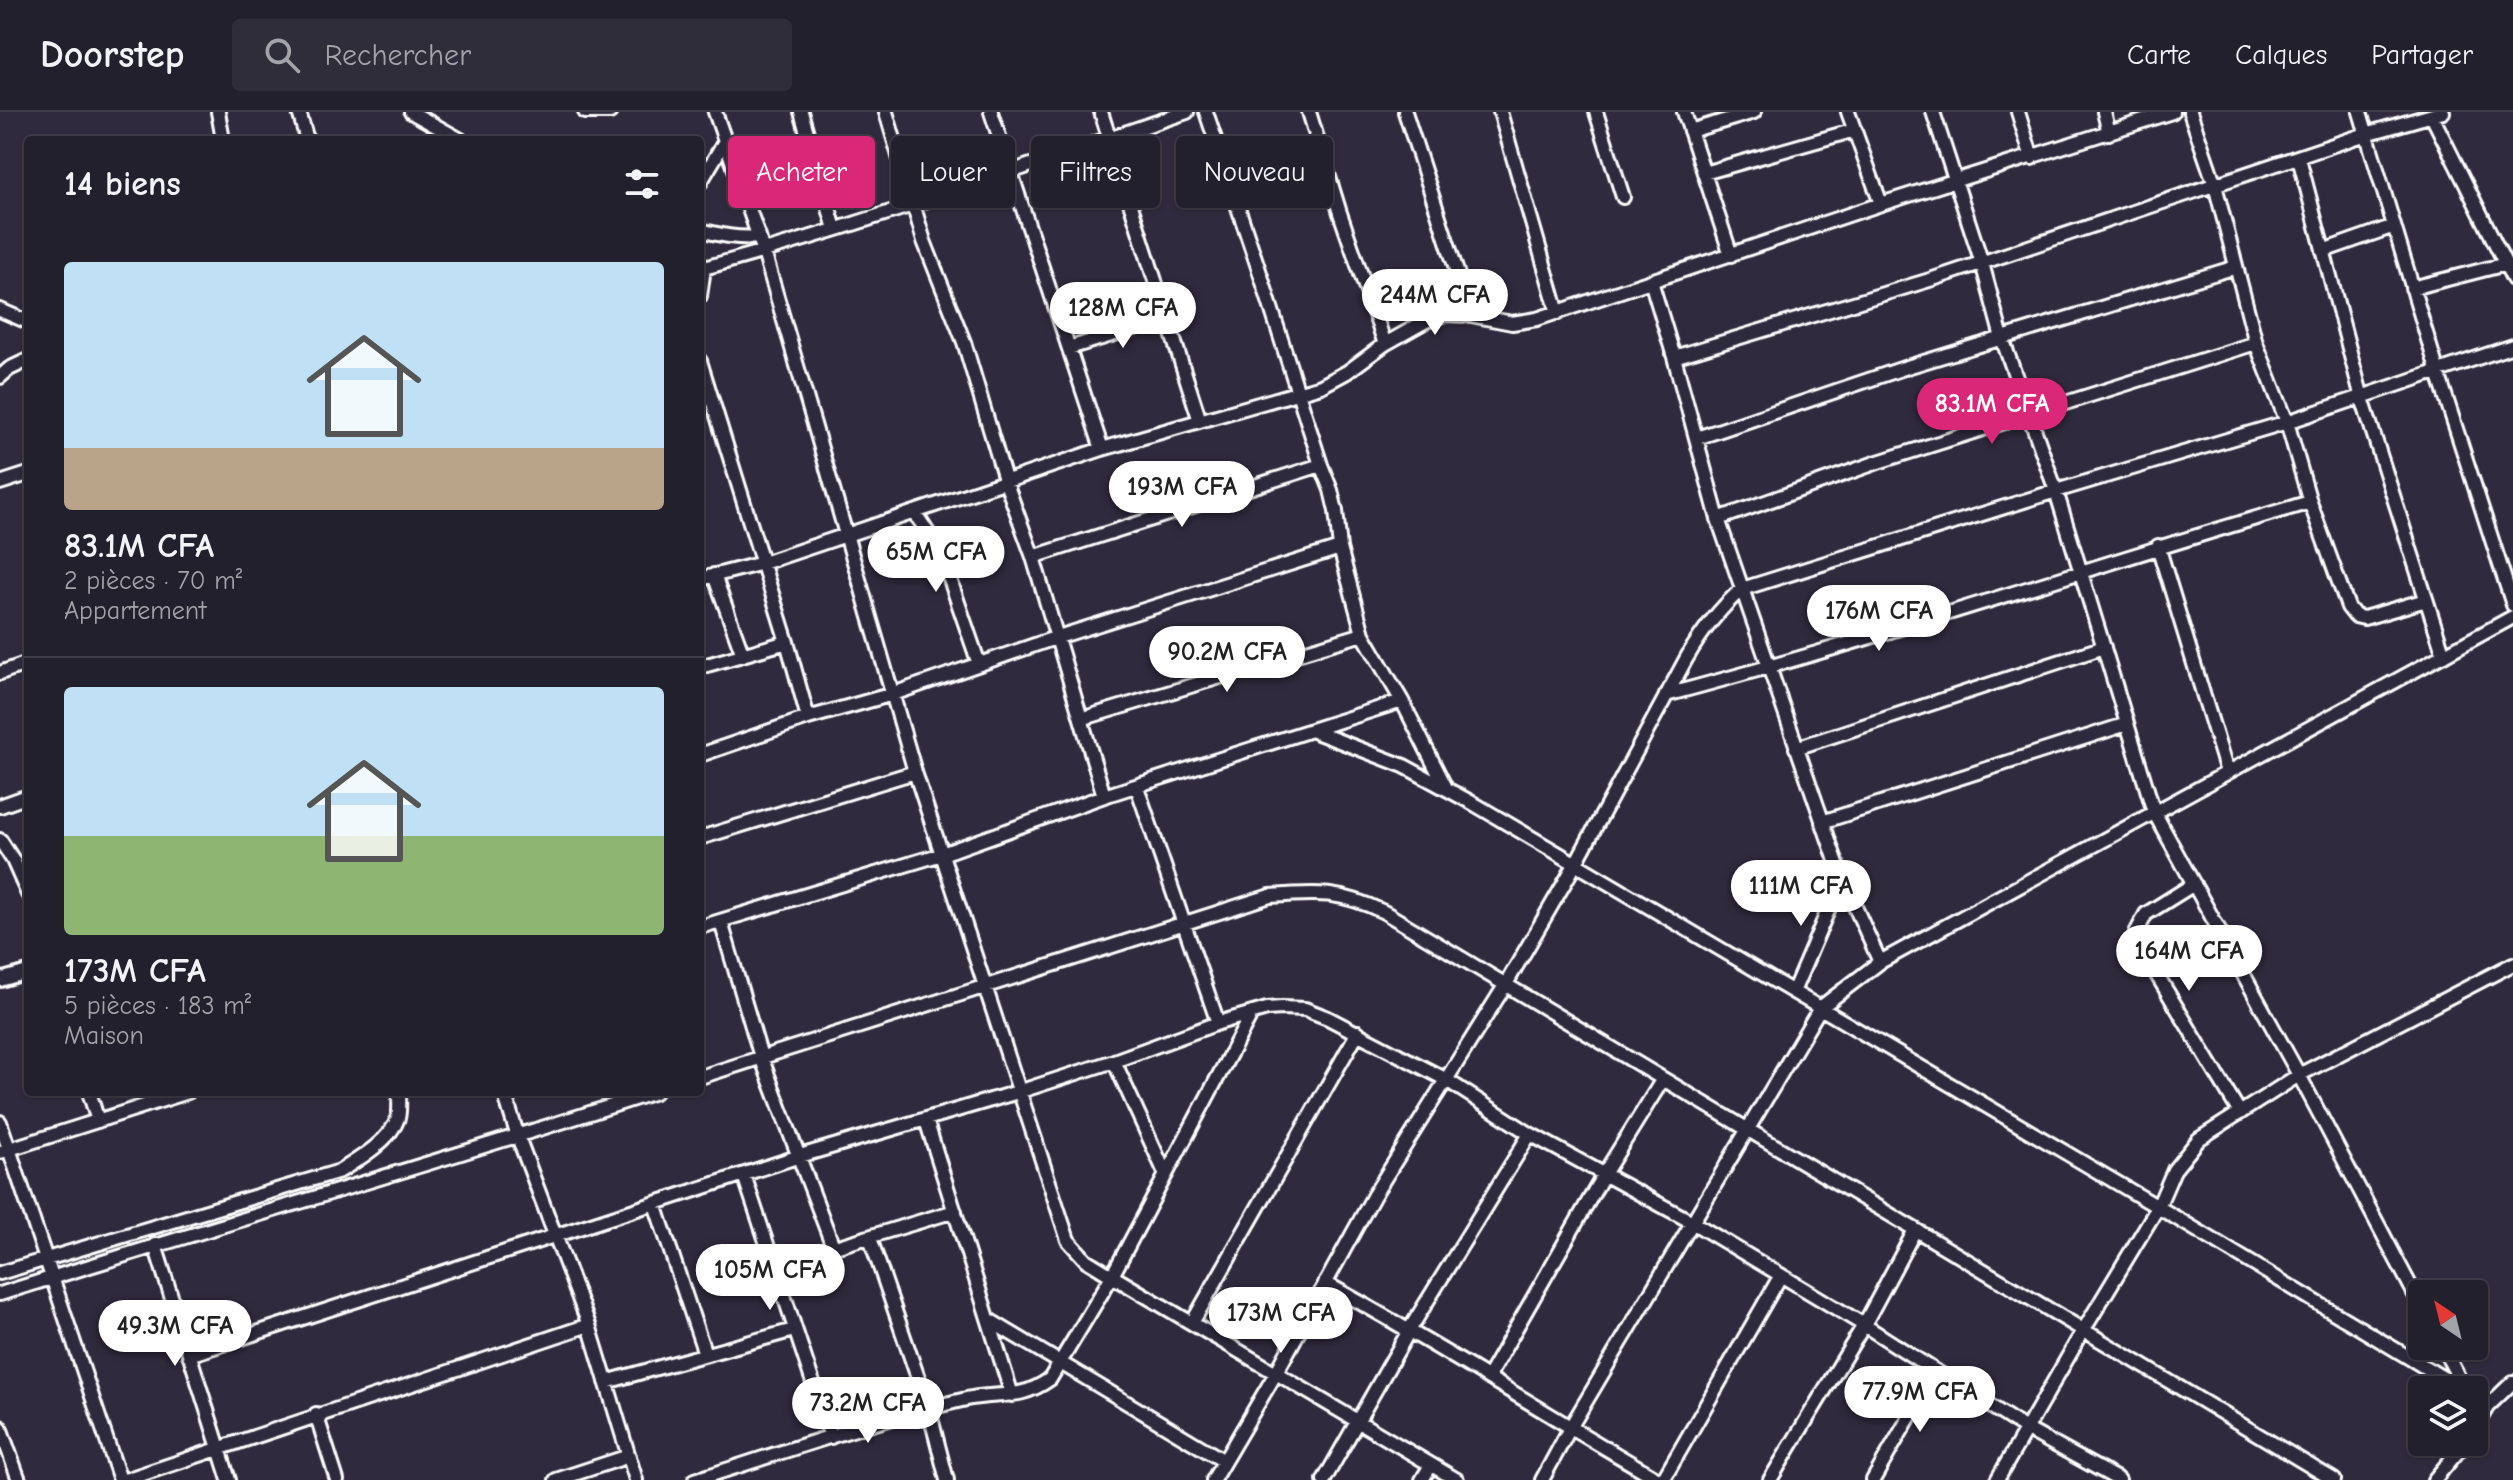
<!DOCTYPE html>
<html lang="fr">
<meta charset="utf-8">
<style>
:root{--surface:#23202e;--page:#2f2d3a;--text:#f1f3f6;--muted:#a3a3aa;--line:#403e4a;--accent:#db2777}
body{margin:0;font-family:"Comic Neue",sans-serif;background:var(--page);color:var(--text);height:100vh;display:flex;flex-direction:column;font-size:30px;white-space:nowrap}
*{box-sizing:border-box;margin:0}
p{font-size:26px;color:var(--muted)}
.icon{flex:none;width:44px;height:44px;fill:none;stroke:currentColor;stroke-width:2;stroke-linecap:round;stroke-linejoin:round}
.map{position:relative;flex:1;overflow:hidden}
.sheet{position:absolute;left:24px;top:24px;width:680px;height:960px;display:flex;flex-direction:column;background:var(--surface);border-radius:8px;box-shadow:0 2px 6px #0004,0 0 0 2px var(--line)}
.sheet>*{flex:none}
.top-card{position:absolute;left:728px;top:24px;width:760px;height:72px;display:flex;gap:16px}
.needle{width:52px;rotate:325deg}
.fabs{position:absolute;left:2408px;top:1168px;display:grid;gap:16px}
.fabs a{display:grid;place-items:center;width:80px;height:80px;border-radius:8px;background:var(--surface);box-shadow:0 2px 6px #0004,0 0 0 2px var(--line);font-size:40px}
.price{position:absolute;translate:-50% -68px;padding:0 18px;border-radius:28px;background:#fff;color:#222;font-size:26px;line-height:52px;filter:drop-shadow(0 2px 4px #0008)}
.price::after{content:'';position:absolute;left:50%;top:48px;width:24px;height:18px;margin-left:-12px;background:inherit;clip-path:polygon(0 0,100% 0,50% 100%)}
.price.active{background:var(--accent);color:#fff}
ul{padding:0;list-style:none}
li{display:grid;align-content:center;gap:16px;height:424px;padding:0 40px}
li+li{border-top:2px solid var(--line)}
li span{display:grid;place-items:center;height:248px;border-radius:8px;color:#555}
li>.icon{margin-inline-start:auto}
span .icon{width:144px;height:144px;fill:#fffc;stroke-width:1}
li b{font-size:34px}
h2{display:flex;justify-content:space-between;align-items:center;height:96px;padding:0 40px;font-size:34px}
.chip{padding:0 28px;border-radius:8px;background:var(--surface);box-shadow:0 2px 6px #0004,0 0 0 2px var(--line);font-size:28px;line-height:72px}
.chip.active{background:var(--accent);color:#fff}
header{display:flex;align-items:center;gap:48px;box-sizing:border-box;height:112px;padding:0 40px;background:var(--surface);border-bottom:2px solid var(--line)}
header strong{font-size:38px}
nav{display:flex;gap:44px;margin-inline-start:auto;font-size:28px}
.search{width:560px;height:72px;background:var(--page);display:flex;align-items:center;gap:20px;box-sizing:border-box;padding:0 28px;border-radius:8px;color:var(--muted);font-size:30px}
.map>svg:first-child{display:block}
</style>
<header>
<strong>Doorstep</strong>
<div class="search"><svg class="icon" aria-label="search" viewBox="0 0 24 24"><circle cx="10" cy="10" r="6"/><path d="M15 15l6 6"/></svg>Rechercher</div>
<nav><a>Carte</a><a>Calques</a><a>Partager</a></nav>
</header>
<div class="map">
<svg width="2513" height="1368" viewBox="0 0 2513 1368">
<rect width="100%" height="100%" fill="#2f2a3d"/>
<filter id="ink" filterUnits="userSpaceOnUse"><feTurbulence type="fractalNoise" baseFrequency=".0125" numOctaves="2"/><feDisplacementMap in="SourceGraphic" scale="16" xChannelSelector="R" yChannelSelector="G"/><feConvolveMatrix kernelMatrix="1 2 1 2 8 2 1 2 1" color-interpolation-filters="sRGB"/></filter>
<g filter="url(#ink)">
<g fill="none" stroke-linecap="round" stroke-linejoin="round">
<defs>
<path id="minor" d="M 218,0 L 223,28
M 299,0 L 307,28
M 411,0 L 461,28
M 585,0 L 610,0
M 715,0 L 764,140 L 915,660 L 1068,1128 L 1086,1148 L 1112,1164 L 1457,1368
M 801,0 L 835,117
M 886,0 L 924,129 L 964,230 L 1006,371 L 1033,445 L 1104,684
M 991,0 L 1102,337
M 1101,0 L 1200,309
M 1206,0 L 1262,167 L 1321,353 L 1331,378 L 1336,399 L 1340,436 L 1363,522 L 1402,589 L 1446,676
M 1309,0 L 1340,101 L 1385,232
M 1405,0 L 1471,203
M 1500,0 L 1558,201
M 1596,0 L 1623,85
M 1684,0 L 1731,143
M 1848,0 L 1881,92
M 1933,0 L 1982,151 L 2002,226 L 2056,379 L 2154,700 L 2299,963 L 2422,1196
M 2018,0 L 2032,46
M 2104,0 L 2109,21
M 2190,0 L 2215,73 L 2256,231 L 2287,310 L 2310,390 L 2348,495 L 2355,504 L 2364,506 L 2426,488
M 2360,0 L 2438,261 L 2513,493
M 2432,4 L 2513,167
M 1690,19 L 1754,0
M 2299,46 L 2362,286 L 2444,543
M 1704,61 L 1855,18
M 700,71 L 725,29
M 700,118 C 720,123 738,127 759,125
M 2323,139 L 2394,114
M 700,157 C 865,113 1025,54 1187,0
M 1651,169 L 1674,245 L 1718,407 L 1842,766 L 1880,850
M 2412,176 L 2506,152
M 700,184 L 704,156
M 0,198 L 28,210
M 1069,236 L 1167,206
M 1674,245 L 1933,167 L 2366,22 L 2443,0
M 700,249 L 787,530 L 808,606
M 0,265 L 9,257 L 28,248
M 1697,326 L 1907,255 L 2236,155
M 0,371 L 28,362
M 915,401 L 941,441 L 979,552
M 1718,407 L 1878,350 L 2256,231
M 2158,434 L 2227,660
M 1033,445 L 1321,353
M 714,463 L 743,543
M 700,467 L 763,451 L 1102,337 L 1321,274 L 1347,260 L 1385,232 L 1426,209 L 1444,202 L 1471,203 L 1512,211 L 1537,207 L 1881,92 L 2172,0
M 700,555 L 787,530
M 0,561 L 28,551
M 1666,583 C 1883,526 2095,453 2310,390
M 1081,607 L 1363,522
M 1313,619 L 1404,654 L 1476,693 L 2158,1095 L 2463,1278
M 1796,636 L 2104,535
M 700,643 L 808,606 L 893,582 L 1055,526 L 1340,436
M 1137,675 L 1218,911
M 0,694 L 28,684
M 1822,710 L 2127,612
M 700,726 L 915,660
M 0,728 L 13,748 L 28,782
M 2194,772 L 2146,802 L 2136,821 L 2139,833 L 2240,1001
M 721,810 L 761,945 L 834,1137
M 700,815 L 942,742 L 1104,684 L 1402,589
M 0,868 L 28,860
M 1793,880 L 1842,766
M 1114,949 L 1166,1063
M 700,965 L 1270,784 C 1318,780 1340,779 1384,800 L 2334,1368
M 89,980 L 98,1009
M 504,980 L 518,1025 L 589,1213 L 636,1368
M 926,1008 L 1012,1283
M 0,1010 L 120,1368
M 0,1040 L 188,980
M 744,1063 L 831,1325
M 655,1092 L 705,1242
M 870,1126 L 929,1298 L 947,1368
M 155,1133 L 229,1368
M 775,1153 L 955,1099
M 0,1161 L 340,1059 C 359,1047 390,1029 398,1006 C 400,998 399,989 399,980
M 1325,1171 C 1439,1233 1548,1304 1660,1368
M 0,1182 C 218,1113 438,1051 655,980
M 989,1208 L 1224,1349
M 1192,1211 L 1358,920
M 2442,1234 L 2465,1278
M 189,1243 L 800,1044 L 1018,980 L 1114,949 L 1218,911 L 1267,897 L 1282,896 L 1305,897 L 1328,906 L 1445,967 L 1530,1022 L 1692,1110 L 1864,1213 L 2026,1317 L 2119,1368
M 1488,1265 L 1604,1062 L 1663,967
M 606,1270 L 794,1218
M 2474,1285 L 2487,1295
M 316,1302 L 337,1368
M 0,1315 L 19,1368
M 2474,1318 L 2487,1295 L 2513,1270
M 125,1368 L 589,1213
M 556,1368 L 629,1344
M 695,1368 C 783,1340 872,1309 962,1288 C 997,1279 1018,1290 1050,1267 L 1112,1164 L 1252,901
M 1213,1368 L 1276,1261 L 1374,1083 L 1506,872 L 1576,751 L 1686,547 C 1702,519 1718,498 1742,477 L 2056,379 L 2287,310 L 2513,234
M 1324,1368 L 1410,1217 L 1530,1022
M 1422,1368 L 1431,1353
M 1542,1368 L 1570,1316 L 1820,896 L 1880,850 L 2513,505
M 1663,1368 L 1781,1163
M 1770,1368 L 1864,1213 L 1915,1118
M 1873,1368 L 1936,1259
M 1997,1368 L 2083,1219 L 2158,1095 L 2174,1058 L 2199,1027 L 2299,963 L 2513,852
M 2434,1368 L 2466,1330"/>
</defs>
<use href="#minor" stroke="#fff" stroke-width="18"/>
<use href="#minor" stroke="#2f2a3d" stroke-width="12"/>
</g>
</g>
</svg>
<div class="fabs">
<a><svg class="needle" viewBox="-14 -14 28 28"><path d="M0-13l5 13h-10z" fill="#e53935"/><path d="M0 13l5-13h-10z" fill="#a3a3aa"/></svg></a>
<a><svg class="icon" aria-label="layers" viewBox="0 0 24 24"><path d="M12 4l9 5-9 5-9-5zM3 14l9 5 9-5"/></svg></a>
</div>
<b class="price" style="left:1435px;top:225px">244M CFA</b>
<b class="price" style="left:1123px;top:238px">128M CFA</b>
<b class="price active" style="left:1992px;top:334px">83.1M CFA</b>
<b class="price" style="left:1182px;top:417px">193M CFA</b>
<b class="price" style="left:936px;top:482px">65M CFA</b>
<b class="price" style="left:1879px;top:541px">176M CFA</b>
<b class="price" style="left:1227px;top:582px">90.2M CFA</b>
<b class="price" style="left:1801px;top:816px">111M CFA</b>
<b class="price" style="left:2189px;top:881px">164M CFA</b>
<b class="price" style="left:770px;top:1200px">105M CFA</b>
<b class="price" style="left:1281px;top:1243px">173M CFA</b>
<b class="price" style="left:175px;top:1256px">49.3M CFA</b>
<b class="price" style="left:1920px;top:1322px">77.9M CFA</b>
<b class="price" style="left:868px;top:1333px">73.2M CFA</b>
<div class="top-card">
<a class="chip active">Acheter</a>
<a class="chip">Louer</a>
<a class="chip">Filtres</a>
<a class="chip">Nouveau</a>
</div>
<section class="sheet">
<h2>14 biens<svg class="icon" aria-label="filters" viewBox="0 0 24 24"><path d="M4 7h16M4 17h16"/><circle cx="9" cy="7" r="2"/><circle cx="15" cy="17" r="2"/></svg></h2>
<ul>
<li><span style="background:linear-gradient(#bfe0f5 75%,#b9a48a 0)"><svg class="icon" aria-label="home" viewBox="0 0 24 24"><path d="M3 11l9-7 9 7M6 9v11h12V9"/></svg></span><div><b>83.1M CFA</b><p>2 pièces · 70 m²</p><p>Appartement</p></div></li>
<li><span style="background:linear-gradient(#bfe0f5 60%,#8fb573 0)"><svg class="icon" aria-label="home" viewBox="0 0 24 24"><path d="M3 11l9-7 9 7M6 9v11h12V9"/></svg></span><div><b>173M CFA</b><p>5 pièces · 183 m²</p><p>Maison</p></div></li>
</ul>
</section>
</div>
